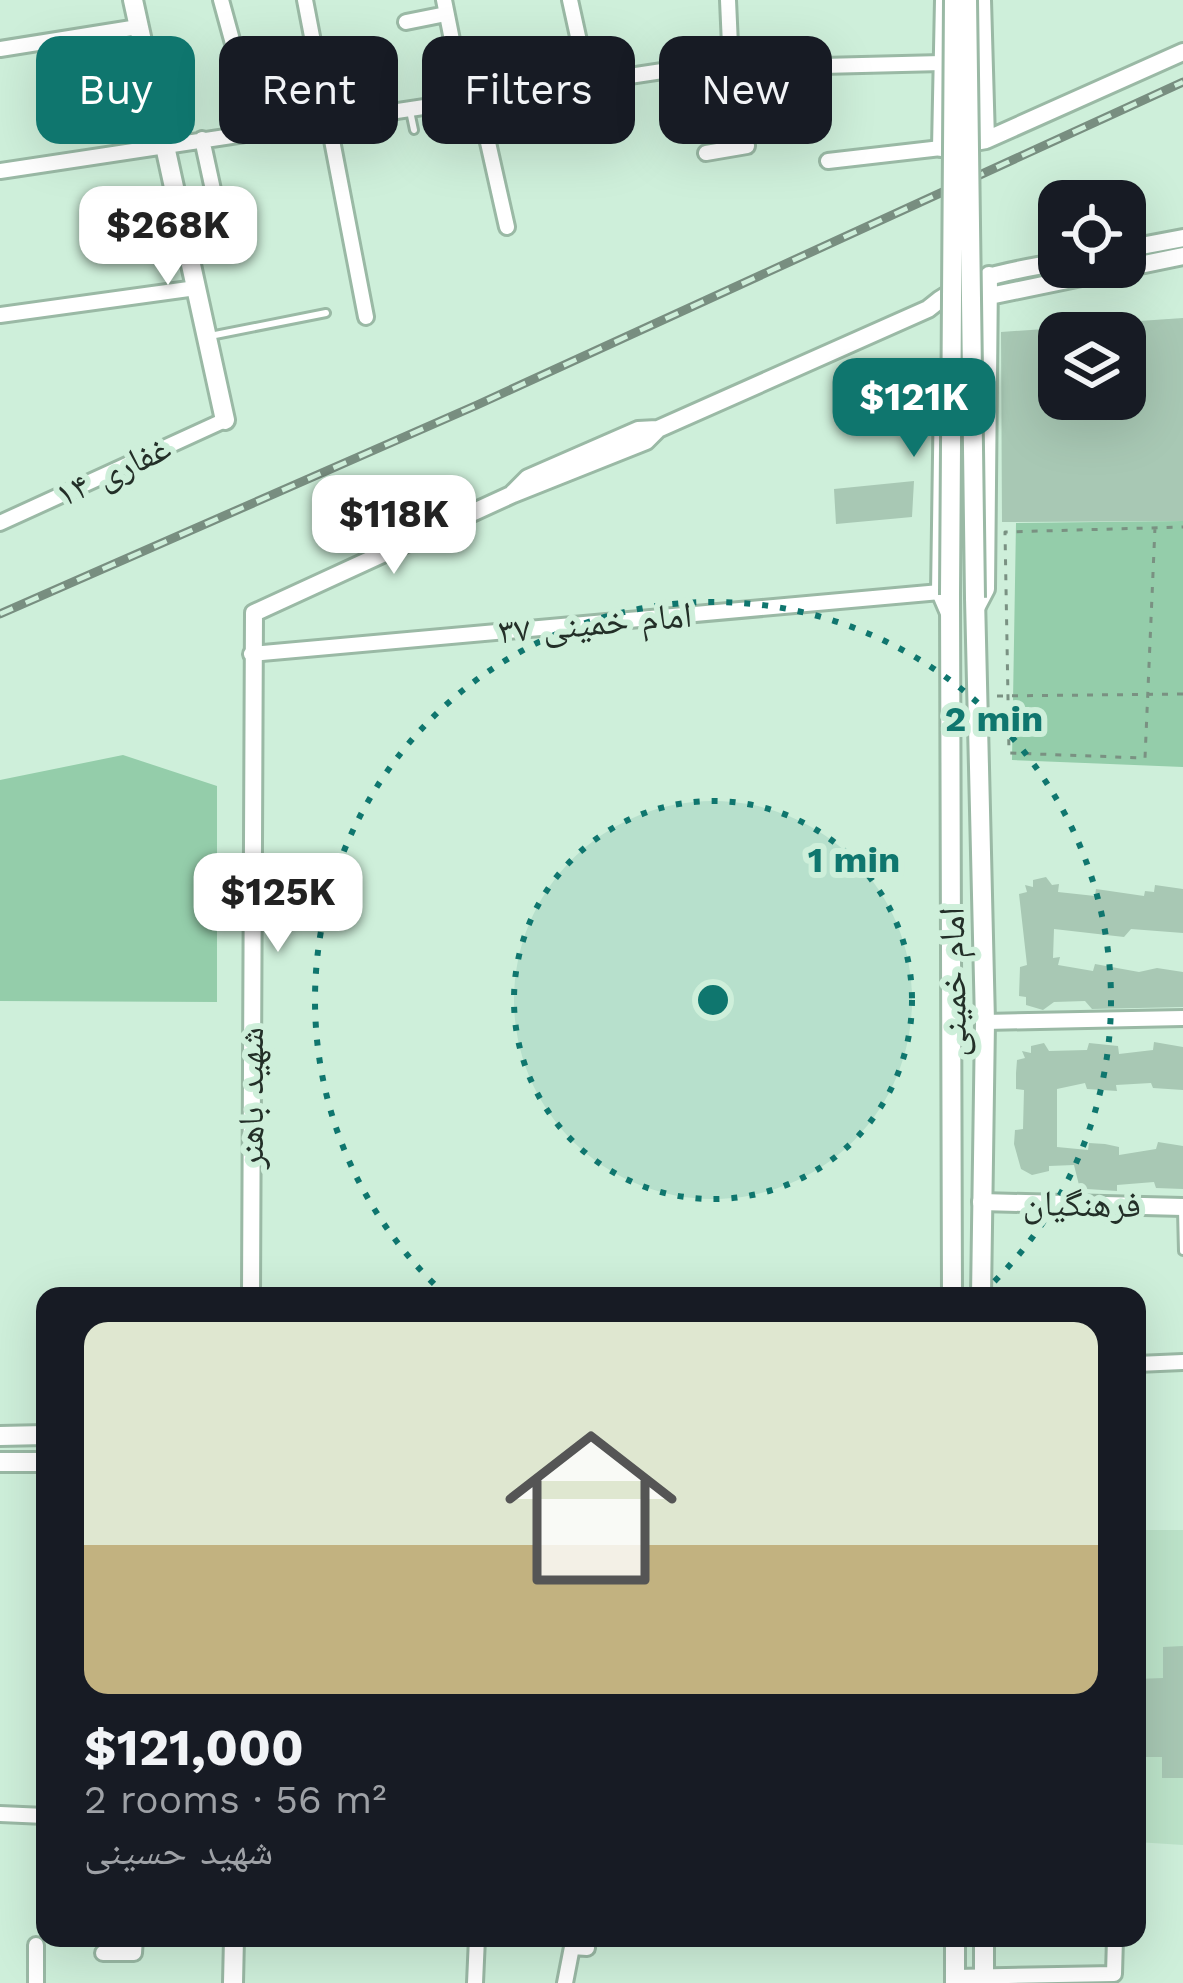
<!DOCTYPE html>
<meta charset="utf-8">
<style>
:root{--surface:#171b24;--page:#20242c;--text:#f1f3f6;--muted:#9ea1a6;--accent:#0f766e}
body{margin:0;font-family:"Work Sans","Noto Naskh Arabic",sans-serif;background:var(--page);color:var(--text);height:100vh;display:flex;flex-direction:column;font-size:45px;white-space:nowrap}
*{box-sizing:border-box;margin:0}
p{font-size:39px;color:var(--muted)}
.icon{flex:none;width:66px;height:66px;fill:none;stroke:currentColor;stroke-width:2;stroke-linecap:round;stroke-linejoin:round}
.map{position:relative;flex:1;overflow:hidden}
.panel{position:absolute;left:36px;top:1287px;width:1110px;height:660px;display:flex;flex-direction:column;background:var(--surface);border-radius:24px;box-shadow:0 12px 48px #0002}
.panel>*{flex:none}
.banner{position:absolute;left:36px;top:36px;width:1113px;height:108px;display:flex;gap:24px}
.controls{position:absolute;left:1038px;top:180px;display:grid;gap:24px}
.controls a{display:grid;place-items:center;width:108px;height:108px;border-radius:24px;background:var(--surface);box-shadow:0 12px 48px #0002;font-size:60px}
.price{position:absolute;translate:-50% -102px;padding:0 27px;border-radius:24px;background:#fff;color:#222;font-size:39px;line-height:78px;filter:drop-shadow(0 3px 6px #0008)}
.price::after{content:'';position:absolute;left:50%;top:72px;width:36px;height:27px;margin-left:-18px;background:inherit;clip-path:polygon(0 0,100% 0,50% 100%)}
.price.on{background:var(--accent);color:#fff}
ul{padding:0;list-style:none}
li{display:grid;align-content:center;gap:24px;height:636px;padding:0 48px}
li span{display:grid;place-items:center;height:372px;border-radius:24px;color:#555}
li>.icon{margin-inline-start:auto}
span .icon{width:216px;height:216px;fill:#fffc;stroke-width:1}
li b{font-size:51px}
.chip{padding:0 42px;border-radius:24px;background:var(--surface);box-shadow:0 12px 48px #0002;font-size:42px;line-height:108px}
.chip.on{background:var(--accent);color:#fff}
.map>svg:first-child{display:block}
</style>
<div class="map">
<svg width="1183" height="1983" viewBox="0 0 1183 1983">
<rect width="100%" height="100%" fill="#ceefda"/>
<path fill="#bce3c9" d="M 1137,1530 L 1183,1530 L 1183,1845 L 1137,1842 Z"/>
<path fill="#94cdaa" d="M 1183,521 L 1183,767 L 1012,760 L 1016,523 Z
M 123,755 L 217,786 L 217,1002 L 0,1001 L 0,780 Z"/>
<path fill="#a8c8b4" d="M 1183,318 L 1183,521 L 1002,522 L 1001,332 L 1059,328 L 1059,399 L 1125,399 L 1125,322 Z
M 914,481 L 912,517 L 836,524 L 834,489 Z
M 1046,877 L 1052,885 L 1059,884 L 1058,892 L 1095,896 L 1096,889 L 1144,896 L 1145,891 L 1154,892 L 1155,885 L 1183,889 L 1183,933 L 1131,929 L 1124,937 L 1054,929 L 1053,958 L 1060,957 L 1058,965 L 1093,971 L 1095,964 L 1139,972 L 1157,968 L 1183,972 L 1183,1007 L 1092,1009 L 1085,1001 L 1054,1002 L 1043,1010 L 1026,1005 L 1026,997 L 1019,996 L 1020,967 L 1027,965 L 1019,894 L 1027,892 L 1025,885 L 1033,887 L 1033,880 Z
M 1154,1042 L 1183,1047 L 1183,1090 L 1153,1088 L 1151,1083 L 1116,1085 L 1117,1091 L 1087,1089 L 1085,1083 L 1057,1089 L 1057,1147 L 1088,1150 L 1089,1143 L 1105,1144 L 1119,1147 L 1119,1155 L 1156,1149 L 1158,1142 L 1183,1146 L 1183,1189 L 1156,1188 L 1154,1182 L 1117,1185 L 1117,1191 L 1087,1189 L 1079,1185 L 1074,1165 L 1049,1166 L 1049,1171 L 1032,1175 L 1021,1169 L 1014,1144 L 1015,1130 L 1023,1129 L 1024,1090 L 1016,1089 L 1016,1073 L 1017,1060 L 1025,1058 L 1022,1051 L 1031,1053 L 1031,1046 L 1044,1043 L 1049,1051 L 1087,1050 L 1089,1043 L 1118,1046 L 1119,1054 L 1153,1050 Z
M 1183,1646 L 1183,1778 L 1162,1778 L 1162,1757 L 1137,1757 L 1137,1679 L 1163,1678 L 1163,1647 Z"/>
<g fill="none" stroke-linecap="round" stroke-linejoin="round">
<defs>
<path id="service" d="M 410,111 L 414,130
M 210,336 L 326,313
M 1182,1210 L 1183,1251"/>
<path id="minor" d="M 221,0 L 257,131
M 305,0 L 366,317
M 444,0 L 464,100
M 570,0 L 588,82
M 728,0 L 731,68
M 406,22 L 446,14
M 0,49 L 138,27
M 478,98 L 507,227
M 202,139 L 222,231
M 706,153 L 747,146 L 736,68
M 828,161 L 941,148
M 0,171 L 669,70 L 942,63
M 0,315 L 196,288
M 0,523 L 225,420
M 251,654 L 940,592
M 985,1022 L 1183,1018
M 1137,1364 L 1183,1362
M 0,1814 L 45,1816
M 103,1953 L 134,1953 L 135,1938
M 955,1977 L 1114,1974 L 1115,1938
M 36,1983 L 36,1945
M 475,1983 L 477,1938
M 565,1983 L 572,1947 L 587,1948"/>
<path id="tertiary" d="M 944,0 L 941,148 L 986,140 L 1183,52
M 982,0 L 986,140
M 1125,249 L 1183,238
M 980,298 L 1183,256
M 943,390 L 940,592 L 949,613
M 513,493 L 528,478 L 638,430 L 657,429
M 975,610 L 986,589 L 989,275
M 981,1202 L 1183,1207
M 251,1296 L 254,613 L 513,494 L 646,441 L 658,429 L 928,309 C 965,276 1012,271 1059,262"/>
<path id="secondary" d="M 133,0 L 225,420
M 950,595 L 952,1296
M 975,598 L 985,1022 L 981,1296
M 0,1436 L 45,1435
M 0,1462 L 45,1462
M 955,1938 L 955,1983
M 984,1938 L 984,1983
M 233,1983 L 234,1938"/>
</defs>
<use href="#service" stroke="#9ab9a5" stroke-width="12"/>
<use href="#minor" stroke="#9ab9a5" stroke-width="20"/>
<use href="#tertiary" stroke="#9ab9a5" stroke-width="22"/>
<use href="#secondary" stroke="#9ab9a5" stroke-width="24"/>
<path stroke="#7a9182" stroke-width="3" stroke-dasharray="6 9" stroke-linecap="butt" d="M 1155,527 L 1145,758 L 1009,753 L 1005,532 L 1183,527
M 997,696 L 1183,694"/>
<use href="#service" stroke="#fff" stroke-width="6"/>
<use href="#minor" stroke="#fff" stroke-width="14"/>
<use href="#tertiary" stroke="#fff" stroke-width="16"/>
<use href="#secondary" stroke="#fff" stroke-width="18"/>
<defs>
<path id="rail" d="M 0,614 L 477,405 L 1183,82"/>
</defs>
<use href="#rail" stroke="#788e80" stroke-width="9"/>
<use href="#rail" stroke="#ceefda" stroke-width="4.5" stroke-dasharray="14" stroke-linecap="butt"/>
<defs>
<path id="secondary-bridge" d="M 967,0 L 975,598
M 950,595 L 954,0"/>
</defs>
<use href="#secondary-bridge" stroke="#9ab9a5" stroke-width="24" stroke-linecap="butt"/>
<use href="#secondary-bridge" stroke="#fff" stroke-width="18"/>
</g>
<circle cx="713" cy="1000" r="199" fill="#0f766e" fill-opacity=".12"/>
<g fill="none" stroke="#0f766e" stroke-width="6" stroke-dasharray="6 12">
<circle cx="713" cy="1000" r="199"/>
<path d="M447 1296A398 398 0 1 1 979 1296"/>
</g>
<g text-anchor="middle" dominant-baseline="central" stroke-width="12" stroke-linejoin="round" paint-order="stroke">
<g font-size="36" fill="#232f28" stroke="#ceefda">
<text transform="translate(113 471) rotate(-25)">غفاری ۱۴</text>
<text transform="translate(595 623) rotate(-5)">امام خمینی ۳۷</text>
<text transform="translate(953 982) rotate(-91)">امام خمینی</text>
<text transform="translate(251 1098) rotate(-90)">شهید باهنر</text>
<text transform="translate(1082 1204) rotate(1)">فرهنگیان</text>
</g>
</g>
<circle cx="713" cy="1000" r="18" fill="#0f766e" stroke="#ceefda" stroke-width="6"/>
<g font-size="36" text-anchor="middle" font-weight="bold" fill="#0f766e" stroke="#ceefda" stroke-width="12" stroke-linejoin="round" paint-order="stroke">
<text x="994" y="731">2 min</text>
<text x="854" y="872">1 min</text>
</g>
</svg>
<div class="controls">
<a><svg class="icon" aria-label="locate" viewBox="0 0 24 24"><circle cx="12" cy="12" r="6"/><path d="M12 2v4M12 18v4M2 12h4M18 12h4"/></svg></a>
<a><svg class="icon" aria-label="layers" viewBox="0 0 24 24"><path d="M12 4l9 5-9 5-9-5zM3 14l9 5 9-5"/></svg></a>
</div>
<b class="price" style="left:168px;top:288px">$268K</b>
<b class="price on" style="left:914px;top:460px">$121K</b>
<b class="price" style="left:394px;top:577px">$118K</b>
<b class="price" style="left:278px;top:955px">$125K</b>
<div class="banner">
<a class="chip on">Buy</a>
<a class="chip">Rent</a>
<a class="chip">Filters</a>
<a class="chip">New</a>
</div>
<section class="panel">
<ul>
<li><span style="background:linear-gradient(#dfe7d0 60%,#c2b280 0)"><svg class="icon" aria-label="home" viewBox="0 0 24 24"><path d="M3 11l9-7 9 7M6 9v11h12V9"/></svg></span><div><b>$121,000</b><p>2 rooms · 56 m²</p><p>شهید حسینی</p></div></li>
</ul>
</section>
</div>
